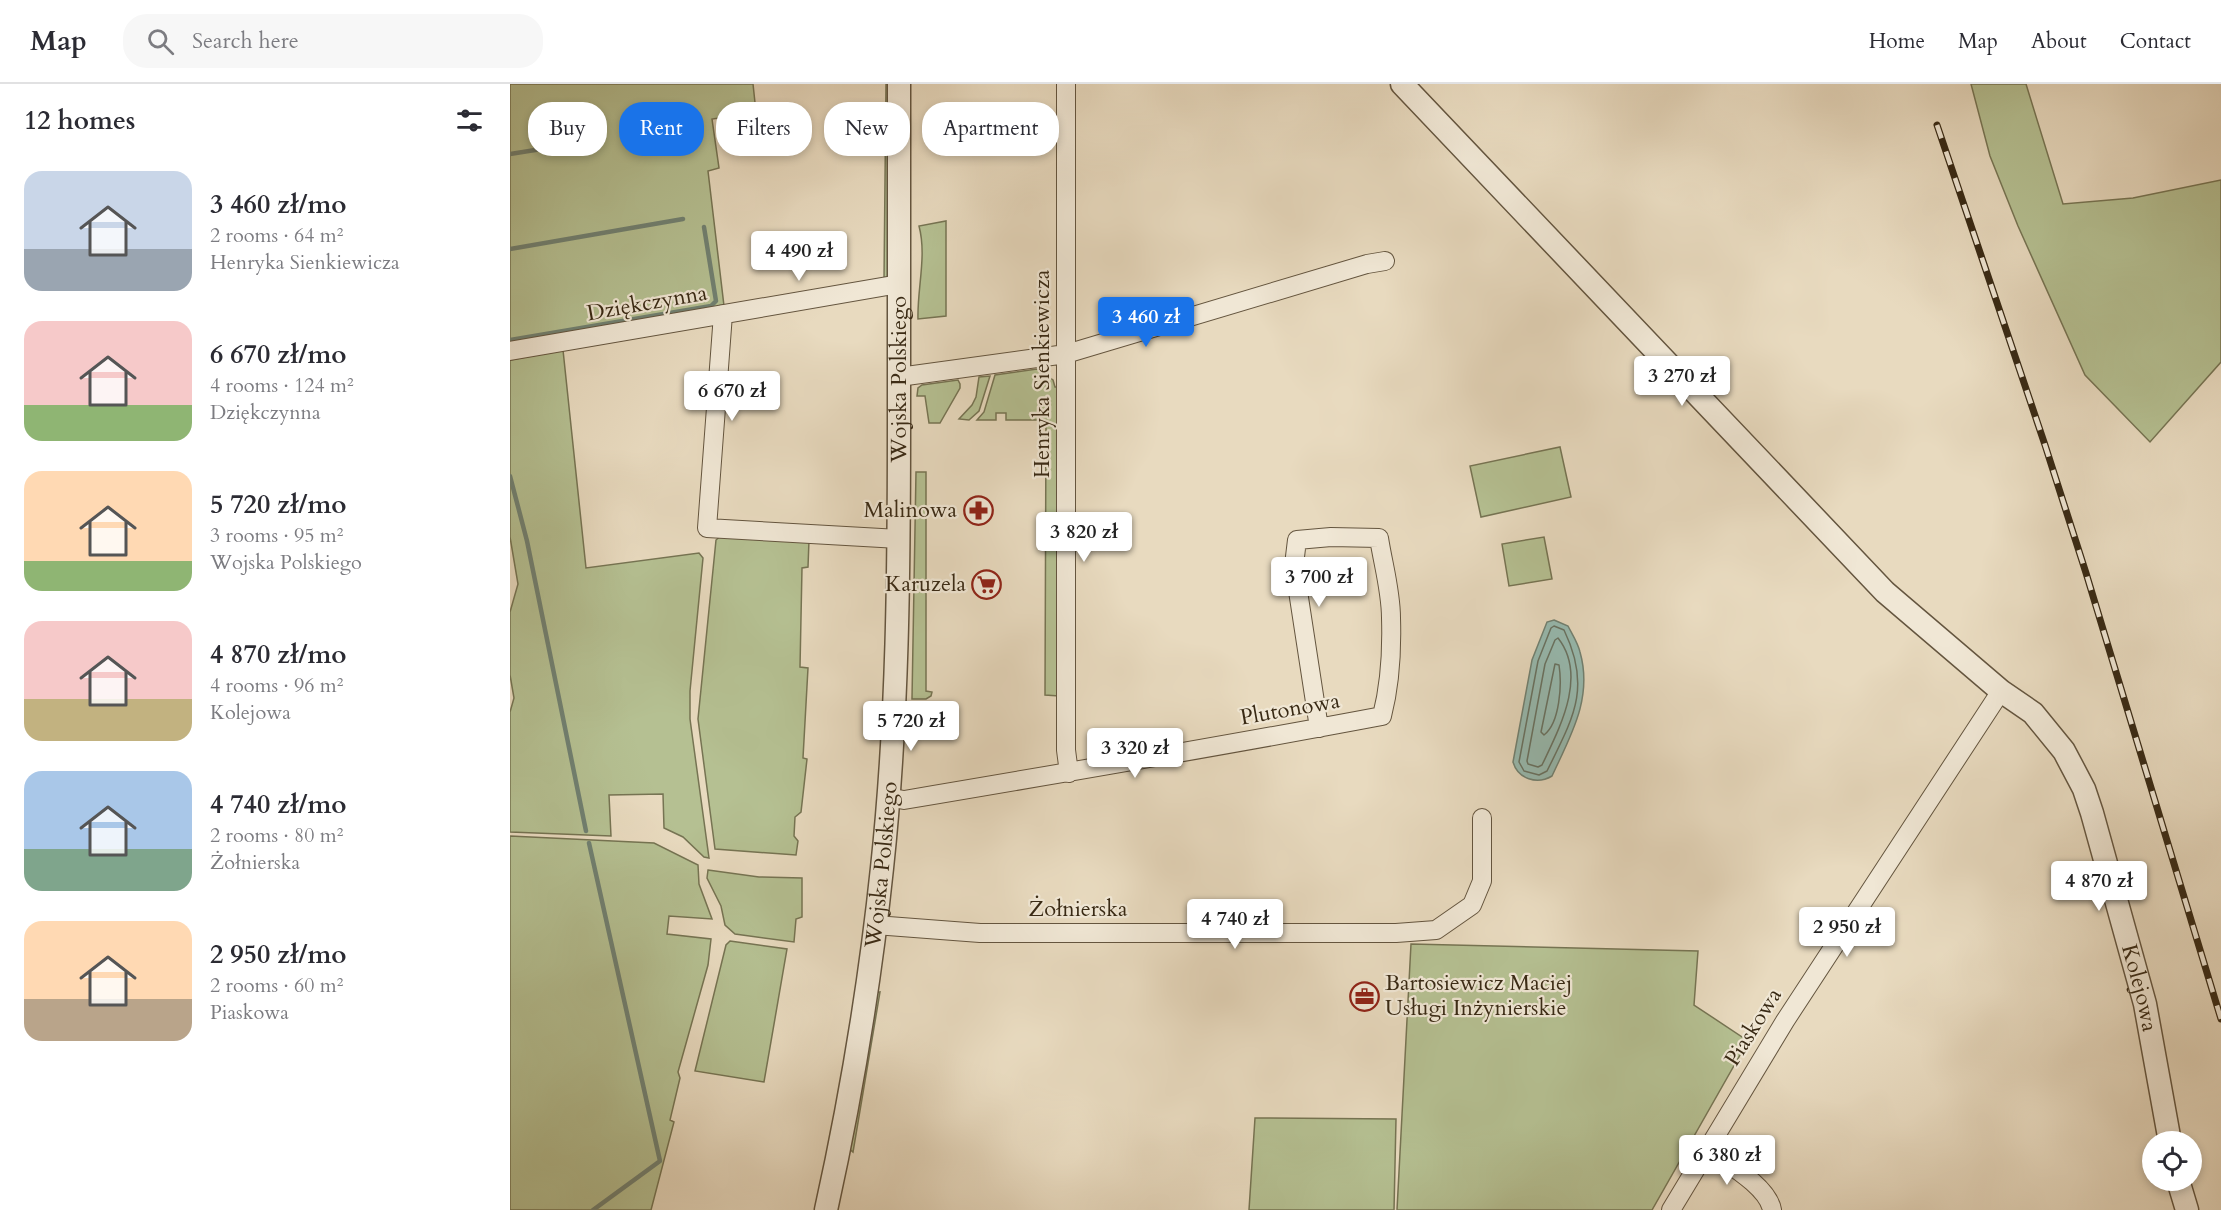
<!DOCTYPE html>
<meta charset="utf-8">
<style>
:root{--surface:#fff;--page:#f7f7f7;--text:#2b2b33;--muted:#7c7c81;--line:#e1e1e2;--accent:#1a73e8}
body{margin:0;font-family:Cardo,serif;background:var(--page);color:var(--text);height:100vh;display:flex;flex-direction:column;font-size:22px;white-space:nowrap}
*{box-sizing:border-box;margin:0}
p{font-size:20px;color:var(--muted)}
.icon{flex:none;width:33px;height:33px;fill:none;stroke:currentColor;stroke-width:2;stroke-linecap:round;stroke-linejoin:round}
.map{position:relative;flex:1;overflow:hidden}
.panel{display:flex;flex-direction:column;background:var(--surface);width:510px}
.panel>*{flex:none}
.hud{position:absolute;left:18px;top:18px;width:570px;height:54px;display:flex;gap:12px}
.controls{position:absolute;left:1632px;top:1047px;display:grid;gap:12px}
.controls a{display:grid;place-items:center;width:60px;height:60px;border-radius:50%;background:var(--surface);box-shadow:0 3px 9px #0003;font-size:30px}
.price{position:absolute;translate:-50% -51px;padding:0 14px;border-radius:6px;background:#fff;color:#222;font-size:20px;line-height:39px;filter:drop-shadow(0 2px 3px #0008)}
.price::after{content:'';position:absolute;left:50%;top:36px;width:18px;height:14px;margin-left:-9px;background:inherit;clip-path:polygon(0 0,100% 0,50% 100%)}
.price.active{background:var(--accent);color:#fff}
ul{padding:0;list-style:none}
li{display:flex;align-items:center;gap:18px;height:150px;padding:0 24px}
li span{display:grid;place-items:center;flex:none;width:168px;height:120px;border-radius:18px;color:#555}
li>.icon{margin-inline-start:auto}
span .icon{width:72px;height:72px;fill:#fffc;stroke-width:1}
li b{font-size:26px}
h2{display:flex;justify-content:space-between;align-items:center;height:72px;padding:0 24px;font-size:26px}
.pill{padding:0 21px;border-radius:24px;background:var(--surface);box-shadow:0 3px 9px #0003;font-size:21px;line-height:54px}
.pill.active{background:var(--accent);color:#fff}
header{display:flex;align-items:center;gap:36px;box-sizing:border-box;height:84px;padding:0 30px;background:var(--surface);border-bottom:2px solid var(--line)}
header strong{font-size:28px}
nav{display:flex;gap:33px;margin-inline-start:auto;font-size:21px}
.search{width:420px;height:54px;background:var(--page);display:flex;align-items:center;gap:15px;box-sizing:border-box;padding:0 21px;border-radius:24px;color:var(--muted);font-size:22px}
main{display:flex;flex:1;min-height:0}
.map>svg:first-child{display:block}
</style>
<header>
<strong>Map</strong>
<div class="search"><svg class="icon" aria-label="search" viewBox="0 0 24 24"><circle cx="10" cy="10" r="6"/><path d="M15 15l6 6"/></svg>Search here</div>
<nav><a>Home</a><a>Map</a><a>About</a><a>Contact</a></nav>
</header>
<main>
<section class="panel">
<h2>12 homes<svg class="icon" aria-label="filters" viewBox="0 0 24 24"><path d="M4 7h16M4 17h16"/><circle cx="9" cy="7" r="2"/><circle cx="15" cy="17" r="2"/></svg></h2>
<ul>
<li><span style="background:linear-gradient(#c9d6e8 65%,#9aa5b1 0)"><svg class="icon" aria-label="home" viewBox="0 0 24 24"><path d="M3 11l9-7 9 7M6 9v11h12V9"/></svg></span><div><b>3 460 zł/mo</b><p>2 rooms · 64 m²</p><p>Henryka Sienkiewicza</p></div></li>
<li><span style="background:linear-gradient(#f6c9c9 70%,#8fb573 0)"><svg class="icon" aria-label="home" viewBox="0 0 24 24"><path d="M3 11l9-7 9 7M6 9v11h12V9"/></svg></span><div><b>6 670 zł/mo</b><p>4 rooms · 124 m²</p><p>Dziękczynna</p></div></li>
<li><span style="background:linear-gradient(#ffd9b3 75%,#8fb573 0)"><svg class="icon" aria-label="home" viewBox="0 0 24 24"><path d="M3 11l9-7 9 7M6 9v11h12V9"/></svg></span><div><b>5 720 zł/mo</b><p>3 rooms · 95 m²</p><p>Wojska Polskiego</p></div></li>
<li><span style="background:linear-gradient(#f6c9c9 65%,#c2b280 0)"><svg class="icon" aria-label="home" viewBox="0 0 24 24"><path d="M3 11l9-7 9 7M6 9v11h12V9"/></svg></span><div><b>4 870 zł/mo</b><p>4 rooms · 96 m²</p><p>Kolejowa</p></div></li>
<li><span style="background:linear-gradient(#a9c7e8 65%,#7fa58c 0)"><svg class="icon" aria-label="home" viewBox="0 0 24 24"><path d="M3 11l9-7 9 7M6 9v11h12V9"/></svg></span><div><b>4 740 zł/mo</b><p>2 rooms · 80 m²</p><p>Żołnierska</p></div></li>
<li><span style="background:linear-gradient(#ffd9b3 65%,#b9a48a 0)"><svg class="icon" aria-label="home" viewBox="0 0 24 24"><path d="M3 11l9-7 9 7M6 9v11h12V9"/></svg></span><div><b>2 950 zł/mo</b><p>2 rooms · 60 m²</p><p>Piaskowa</p></div></li>
</ul>
</section>
<div class="map">
<svg width="1711" height="1126" viewBox="0 0 1711 1126">
<rect width="100%" height="100%" fill="#e8dabf"/>
<filter id="stains"><feTurbulence type="fractalNoise" baseFrequency=".00333" numOctaves="4"/><feColorMatrix values="0 0 0 0 .2 0 0 0 0 .09 0 0 0 0 .02 0 0 0 .5 -.17"/></filter>
<radialGradient id="worn" r=".72"><stop offset=".6" stop-color="#630" stop-opacity="0"/><stop offset="1" stop-color="#630" stop-opacity=".3"/></radialGradient>
<path fill="#b5c092" stroke="#767453" stroke-width="1.5" d="M 0,0 L 243,0 L 246,28 L 202,35 L 209,84 L 198,87 L 214,222 L 0,260 Z
M 376,0 L 381,0 L 379,192 L 374,196 Z
M 1461,0 L 1516,0 L 1553,120 L 1623,114 L 1711,96 L 1711,278 L 1640,358 L 1575,291 L 1508,142 L 1480,72 Z
M 436,137 L 436,232 L 408,235 C 407,205 417,172 409,142 Z
M 53,266 L 76,484 L 189,469 L 193,474 L 180,607 L 180,635 L 199,774 L 194,773 L 173,753 L 154,744 L 153,710 L 99,711 L 101,752 L 0,748 L 0,628 L 4,614 L 0,591 L 0,528 L 8,500 L 0,453 L 0,276 Z
M 527,285 L 543,296 L 545,303 L 550,303 L 549,612 L 535,611 L 536,336 L 496,336 L 496,329 L 486,329 L 486,336 L 467,336 L 474,328 L 485,291 Z
M 480,292 L 469,327 L 459,336 L 449,335 L 462,321 L 466,313 L 469,293 Z
M 448,296 L 450,300 L 450,304 L 430,339 L 419,339 L 415,312 L 407,312 L 408,304 L 412,301 Z
M 1050,363 L 1061,413 L 971,433 L 960,382 Z
M 406,388 L 416,388 L 416,607 L 422,608 L 421,612 L 416,615 L 402,615 Z
M 213,450 L 299,456 L 298,483 L 292,484 L 290,583 L 298,584 L 293,674 L 297,675 L 291,728 L 285,733 L 284,752 L 288,757 L 286,771 L 205,765 L 188,635 L 206,456 Z
M 1034,453 L 1042,495 L 999,502 L 992,460 Z
M 0,752 L 144,759 L 188,781 L 189,800 L 202,835 L 159,832 L 157,850 L 201,855 L 198,881 L 168,988 L 170,994 L 160,1036 L 164,1038 L 141,1126 L 0,1126 Z
M 198,786 L 249,793 L 292,794 L 292,833 L 286,835 L 284,858 L 225,850 L 215,841 L 211,822 L 197,794 Z
M 220,857 L 277,865 L 254,998 L 185,987 L 216,861 Z
M 901,860 L 1188,867 L 1184,921 L 1238,957 L 1142,1126 L 887,1126 Z
M 370,908 L 343,1068 L 338,1064 L 364,909 Z
M 745,1034 L 886,1035 L 884,1126 L 739,1126 Z"/>
<path fill="#97bbb1" stroke="#718172" stroke-width="1.5" d="M 1044,536 L 1058,542 C 1062,550 1068,559 1070,568 C 1083,614 1061,651 1042,692 C 1027,701 1008,695 1003,678 L 1022,576 L 1037,538 Z"/>
<g fill="none" stroke-linecap="round" stroke-linejoin="round">
<path stroke="#687262" stroke-width="1.5" d="M 1044,542 L 1054,546 C 1082,604 1063,634 1037,687 L 1029,691 L 1014,687 L 1009,678 L 1028,577 L 1041,544 Z
M 1048,554 C 1078,592 1049,645 1032,681 L 1028,683 L 1018,680 L 1017,677 L 1035,580 L 1045,556 Z
M 1045,580 L 1049,581 C 1052,600 1050,639 1034,651 L 1031,648 Z"/>
<path stroke="#718172" stroke-width="4.5" d="M 0,70 L 69,59
M 0,165 L 173,135
M 0,256 L 201,222 L 206,217 L 194,143
M 0,392 L 17,457 L 76,747
M 79,759 L 150,1077 L 83,1126"/>
<defs>
<path id="minor" d="M 556,0 L 556,666 L 559,689
M 213,230 L 197,444 L 389,455
M 0,267 L 389,200
M 389,293 L 556,270 L 857,180 L 875,177
M 377,713 L 394,716 C 554,689 713,662 872,632 C 880,601 882,566 881,534 C 881,507 873,480 869,454 L 821,453 L 787,456 L 784,481 L 809,644
M 365,841 L 470,849 L 886,849 L 926,846 L 962,821 L 972,797 L 972,734
M 1197,1065 C 1216,1079 1258,1102 1262,1126
M 1161,1126 L 1275,937 L 1491,607"/>
<g id="tertiary">
<path id="s1" d="M 892,0 L 1375,508 L 1491,607 L 1523,629 L 1554,667 L 1574,705 L 1582,729 L 1635,920 L 1660,1058"/>
<path d="M 1668,1096 L 1677,1126"/>
<path id="s2" d="M 316,1126 C 341,1013 360,899 372,784 C 388,635 389,485 389,335 C 389,224 389,112 389,0"/>
</g>
</defs>
<use href="#minor" stroke="#64553f" stroke-width="20"/>
<use href="#tertiary" stroke="#64553f" stroke-width="25"/>
<use href="#minor" stroke="#f0e7d5" stroke-width="18"/>
<use href="#tertiary" stroke="#f0e7d5" stroke-width="22"/>
<defs>
<path id="rail" d="M 1427,41 L 1535,361 L 1576,489 L 1711,935"/>
</defs>
<use href="#rail" stroke="#382914" stroke-width="7"/>
<use href="#rail" stroke="#f0e7d5" stroke-width="4.5" stroke-dasharray="14" stroke-linecap="butt"/>
</g>
<defs>
<symbol id="pharmacy-ring" viewBox="-11 -11 22 22"><circle r="9.5" fill="#f0e7d5" stroke="#8f2418" stroke-width="1.5"/><path d="M-2-6h4v4h4v4h-4v4h-4v-4h-4v-4h4Z" fill="#8f2418"/></symbol>
<symbol id="supermarket-ring" viewBox="-11 -11 22 22"><circle r="9.5" fill="#f0e7d5" stroke="#8f2418" stroke-width="1.5"/><path d="M-6-5.5h2.5l.6 2H6L4.5 2H-2.5L-4.4-4H-6ZM-1.5 3.2a1.3 1.3 0 1 0 .1 0ZM3 3.2a1.3 1.3 0 1 0 .1 0Z" fill="#8f2418"/></symbol>
<symbol id="office-ring" viewBox="-11 -11 22 22"><circle r="9.5" fill="#f0e7d5" stroke="#8f2418" stroke-width="1.5"/><path d="M-6-3h4V-5.5h4V-3h4V5H-6ZM-1-4.5V-3h2v-1.5ZM-6 0V1H6V0Z" fill="#8f2418"/></symbol>
</defs>
<g fill-rule="evenodd">
<use href="#pharmacy-ring" x="452" y="410" width="33" height="33"/>
<use href="#supermarket-ring" x="460" y="484" width="33" height="33"/>
<use href="#office-ring" x="838" y="896" width="33" height="33"/>
</g>
<g text-anchor="middle" dominant-baseline="central" stroke-width="4.5" stroke-linejoin="round" paint-order="stroke">
<g font-size="22" fill="#382914" stroke="#f0e7d5">
<text transform="translate(137 219) rotate(-10)">Dziękczynna</text>
<text transform="translate(532 290) rotate(-90)">Henryka Sienkiewicza</text>
<text stroke="none"><textPath href="#s2" startOffset="836">Wojska Polskiego</textPath></text>
<text transform="translate(780 625) rotate(-10)">Plutonowa</text>
<text stroke="none"><textPath href="#s2" startOffset="350">Wojska Polskiego</textPath></text>
<text x="568" y="825">Żołnierska</text>
<text stroke="none"><textPath href="#s1" startOffset="1191">Kolejowa</textPath></text>
<text transform="translate(1243 943) rotate(-58)">Piaskowa</text>
</g>
<g font-size="22" fill="#382914" stroke="#f0e7d5" text-anchor="end">
<text x="447" y="426">Malinowa</text>
<text x="456" y="500">Karuzela</text>
<text x="875" y="899" text-anchor="start">Bartosiewicz Maciej<tspan x="875" dy="25">Usługi Inżynierskie</tspan></text>
</g>
</g>
<rect width="100%" height="100%" filter="url(#stains)"/>
<rect width="100%" height="100%" fill="url(#worn)"/>
</svg>
<div class="controls">
<a><svg class="icon" aria-label="locate" viewBox="0 0 24 24"><circle cx="12" cy="12" r="6"/><path d="M12 2v4M12 18v4M2 12h4M18 12h4"/></svg></a>
</div>
<b class="price" style="left:289px;top:198px">4 490 zł</b>
<b class="price active" style="left:636px;top:264px">3 460 zł</b>
<b class="price" style="left:1172px;top:323px">3 270 zł</b>
<b class="price" style="left:222px;top:338px">6 670 zł</b>
<b class="price" style="left:574px;top:479px">3 820 zł</b>
<b class="price" style="left:809px;top:524px">3 700 zł</b>
<b class="price" style="left:401px;top:668px">5 720 zł</b>
<b class="price" style="left:625px;top:695px">3 320 zł</b>
<b class="price" style="left:1589px;top:828px">4 870 zł</b>
<b class="price" style="left:725px;top:866px">4 740 zł</b>
<b class="price" style="left:1337px;top:874px">2 950 zł</b>
<b class="price" style="left:1217px;top:1102px">6 380 zł</b>
<div class="hud">
<a class="pill">Buy</a>
<a class="pill active">Rent</a>
<a class="pill">Filters</a>
<a class="pill">New</a>
<a class="pill">Apartment</a>
</div>
</div>
</main>
